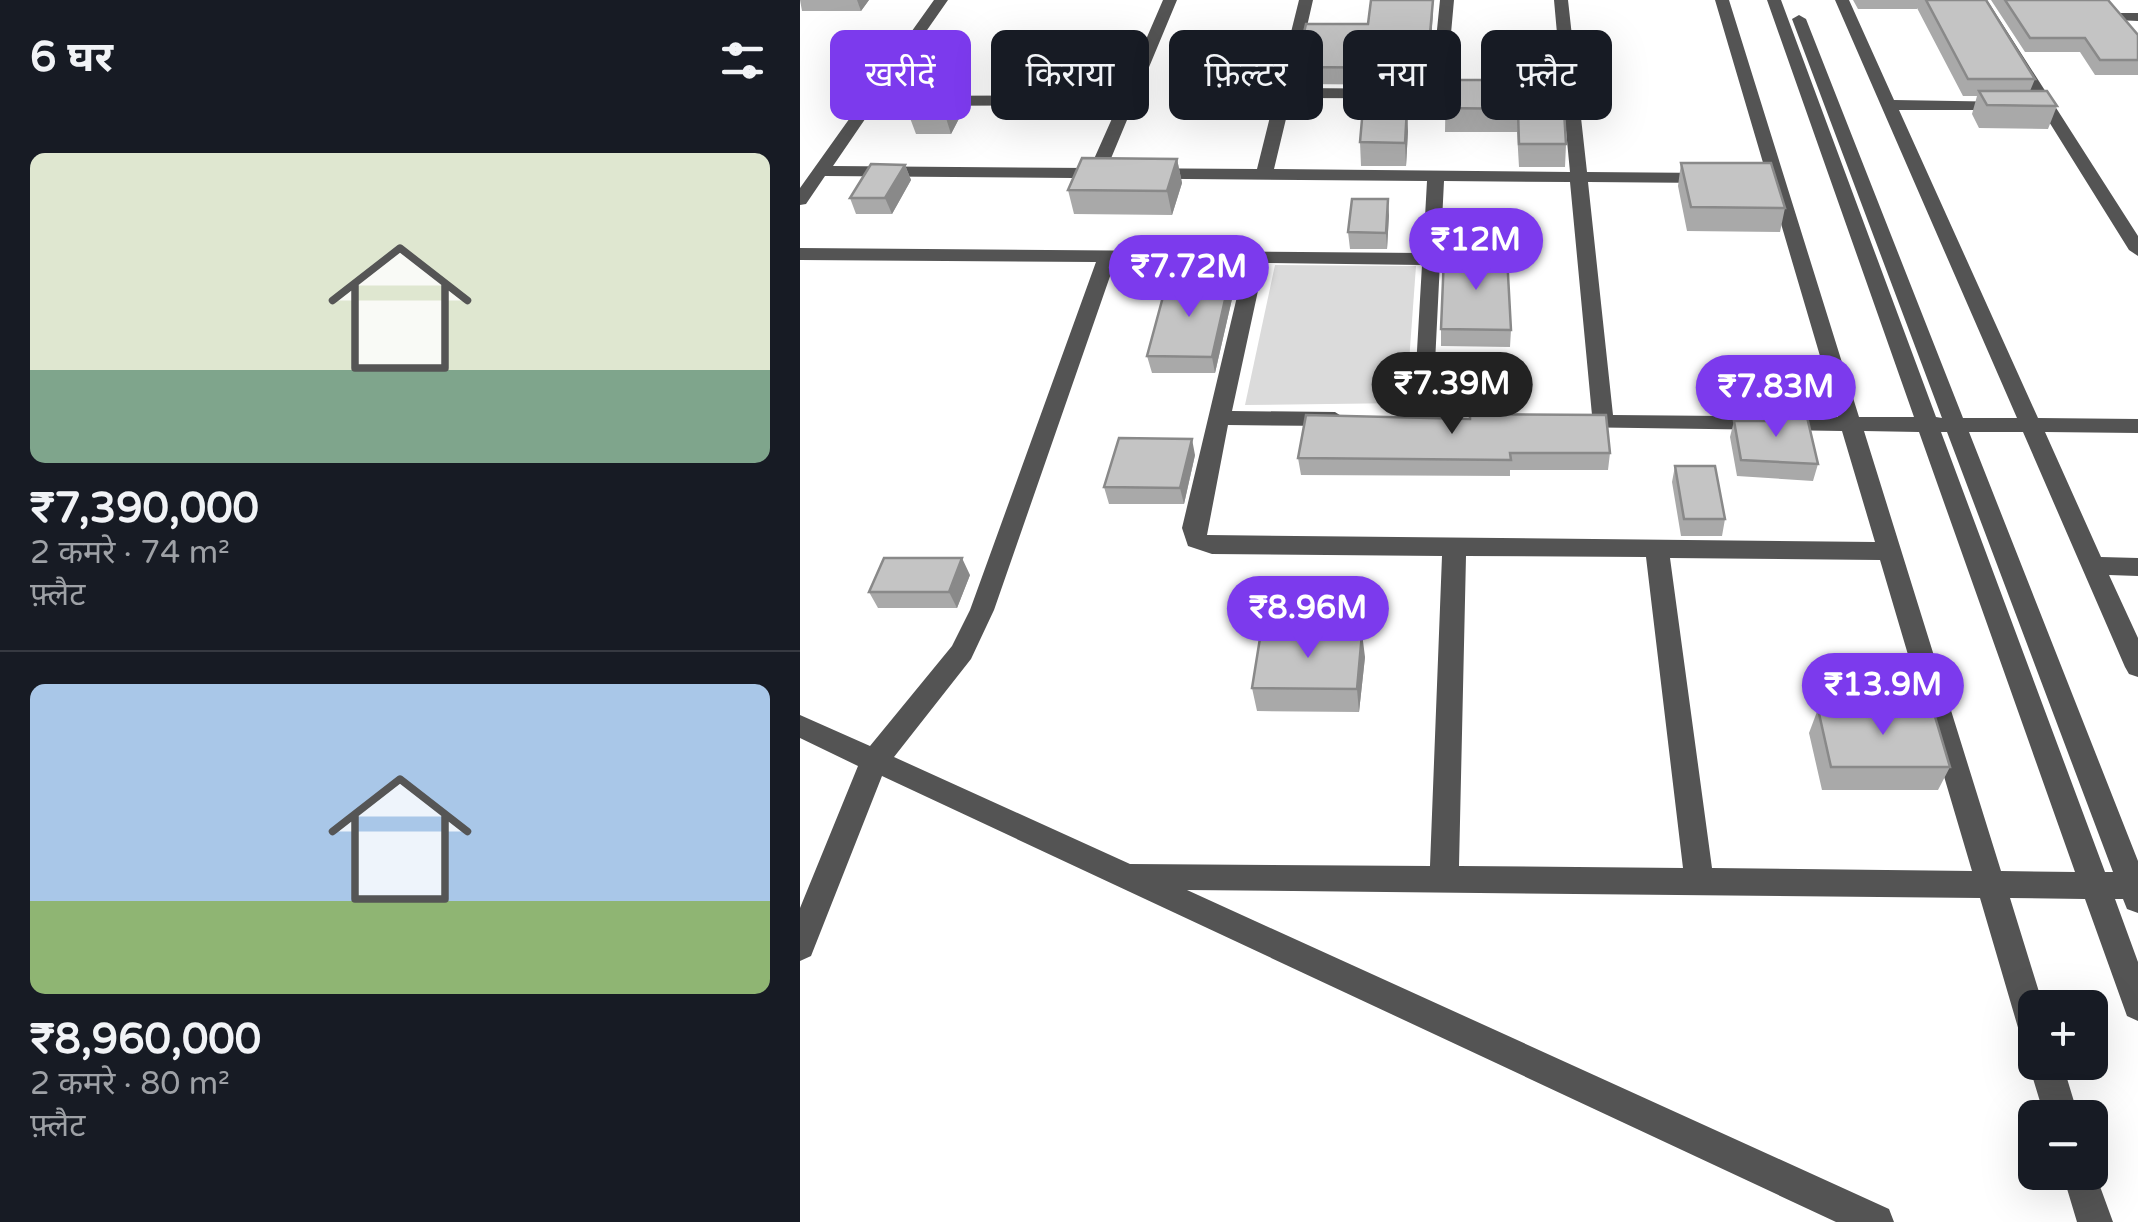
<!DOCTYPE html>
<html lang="hi">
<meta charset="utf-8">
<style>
:root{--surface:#171b24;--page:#242831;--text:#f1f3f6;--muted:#9ea1a6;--line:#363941;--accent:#7c3aed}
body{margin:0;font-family:"Varela Round","Noto Sans Devanagari",sans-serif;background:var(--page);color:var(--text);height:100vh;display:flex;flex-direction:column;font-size:38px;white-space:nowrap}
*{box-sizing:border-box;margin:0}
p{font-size:32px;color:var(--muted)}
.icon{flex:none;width:55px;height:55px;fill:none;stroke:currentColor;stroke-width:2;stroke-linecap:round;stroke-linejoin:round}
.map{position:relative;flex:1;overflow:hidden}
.side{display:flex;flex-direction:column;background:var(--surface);width:800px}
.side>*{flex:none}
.hud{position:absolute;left:30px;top:30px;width:950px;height:90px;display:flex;gap:20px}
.fabs{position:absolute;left:1218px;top:990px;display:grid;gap:20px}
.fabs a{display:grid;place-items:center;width:90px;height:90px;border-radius:15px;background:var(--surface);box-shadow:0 10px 40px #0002;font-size:50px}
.price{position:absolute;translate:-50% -85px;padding:0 22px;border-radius:35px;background:var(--accent);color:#fff;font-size:32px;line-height:65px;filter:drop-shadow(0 2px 5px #0008)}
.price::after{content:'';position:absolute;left:50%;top:60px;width:30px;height:22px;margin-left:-15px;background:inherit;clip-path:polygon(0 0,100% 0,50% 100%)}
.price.selected{background:#222;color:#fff}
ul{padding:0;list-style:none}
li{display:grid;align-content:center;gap:20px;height:530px;padding:0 30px}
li+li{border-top:2px solid var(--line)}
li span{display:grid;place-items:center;height:310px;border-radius:15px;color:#555}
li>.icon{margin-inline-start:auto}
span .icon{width:180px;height:180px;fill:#fffc;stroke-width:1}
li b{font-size:42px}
h2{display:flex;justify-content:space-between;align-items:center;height:120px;padding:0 30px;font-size:42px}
.chip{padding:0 35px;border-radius:15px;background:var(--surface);box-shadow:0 10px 40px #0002;font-size:35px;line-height:90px}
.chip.selected{background:var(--accent);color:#fff}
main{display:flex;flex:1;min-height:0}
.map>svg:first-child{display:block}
</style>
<main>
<section class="side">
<h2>6 घर<svg class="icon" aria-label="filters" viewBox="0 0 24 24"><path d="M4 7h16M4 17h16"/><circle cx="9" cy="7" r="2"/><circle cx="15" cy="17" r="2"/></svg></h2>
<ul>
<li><span style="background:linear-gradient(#dfe7d0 70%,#7fa58c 0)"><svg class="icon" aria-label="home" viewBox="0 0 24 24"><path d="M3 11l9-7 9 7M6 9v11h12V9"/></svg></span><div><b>₹7,390,000</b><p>2 कमरे · 74 m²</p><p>फ़्लैट</p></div></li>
<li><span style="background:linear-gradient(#a9c7e8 70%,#8fb573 0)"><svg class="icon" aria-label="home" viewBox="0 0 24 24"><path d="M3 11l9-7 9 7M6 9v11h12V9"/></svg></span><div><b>₹8,960,000</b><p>2 कमरे · 80 m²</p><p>फ़्लैट</p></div></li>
</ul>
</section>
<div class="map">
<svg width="1338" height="1222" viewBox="0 0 1338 1222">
<rect width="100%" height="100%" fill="#fff"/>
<path fill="#dbdbdb" d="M 475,265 L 616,266 L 606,403 L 445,405 Z"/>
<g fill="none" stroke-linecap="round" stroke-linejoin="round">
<path fill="#545454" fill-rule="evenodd" d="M 134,0 L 148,0 L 81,96 L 322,95 L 363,0 L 377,0 L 307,168 L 457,169 L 499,0 L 513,0 L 493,88 L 631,89 L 640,0 L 654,0 L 646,89 L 762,89 L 754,0 L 768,0 L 787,172 L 910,173 L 919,178 L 910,183 L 788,182 L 813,415 L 1038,417 L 915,0 L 929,0 L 1059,417 L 1114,417 L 967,0 L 981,0 L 1136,417 L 1142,418 L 992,19 L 999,15 L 1006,19 L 1163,418 L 1217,418 L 1035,0 L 1049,0 L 1094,100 L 1215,102 L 1215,108 L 1209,110 L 1099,110 L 1238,418 L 1338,419 L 1338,433 L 1245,432 L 1301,557 L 1338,558 L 1338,576 L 1309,575 L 1338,638 L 1338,677 L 1329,674 L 1325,667 L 1223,432 L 1169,432 L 1338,861 L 1338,913 L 1327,909 L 1323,899 L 1315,899 L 1338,962 L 1338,1021 L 1327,1016 L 1285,899 L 1210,898 L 1244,1008 L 1235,1008 L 1235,1047 L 1223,1042 L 1219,1031 L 1180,898 L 387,890 L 1089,1209 L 1094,1222 L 1036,1222 L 82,776 L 11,956 L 0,961 L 0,908 L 58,766 L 0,738 L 0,715 L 70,746 L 152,646 L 170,610 L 296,262 L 0,260 L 0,248 L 623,253 L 627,181 L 25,176 L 6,204 L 0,205 L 0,188 ZM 491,98 L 763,99 L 770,172 L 474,169 ZM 318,105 L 290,168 L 33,166 L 74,106 ZM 644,181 L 770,182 L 792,415 L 767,417 L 764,422 L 767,427 L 1042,431 L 1075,542 L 407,535 L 428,425 L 535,426 L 546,419 L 535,412 L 432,411 L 464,263 L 622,265 L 613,419 L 616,424 L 632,424 ZM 315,262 L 445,263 L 382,528 L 388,546 L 412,554 L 642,556 L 630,866 L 330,864 L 94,757 L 171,659 L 194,610 ZM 1064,431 L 1119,432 L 1275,872 L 1201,871 ZM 1141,432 L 1147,432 L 1313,872 L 1305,872 ZM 666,556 L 846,557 L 883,868 L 659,866 ZM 870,558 L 1080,560 L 1172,871 L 912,868 Z
M 1173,0 L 1187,0 L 1338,236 L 1338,256 L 1329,250 Z
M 1321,13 L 1338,13 L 1338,21 L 1316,20 L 1314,17 Z
M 1235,1050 L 1235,1062 L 1262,1062 L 1279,1118 L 1245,1118 L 1228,1062 Z
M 1290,1159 L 1313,1222 L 1277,1222 L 1262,1172 L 1290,1172 Z"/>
</g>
<path fill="#a9a9a9" d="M 0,0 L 69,0 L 61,11 L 2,11 Z
M 633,0 L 628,85 L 498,84 L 496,67 L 568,24 Z
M 1053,0 L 1186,0 L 1235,79 L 1230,91 L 1257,106 L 1248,129 L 1179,128 L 1172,114 L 1177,96 L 1163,96 L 1117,8 L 1117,9 L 1058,9 Z
M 1191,0 L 1308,0 L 1338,35 L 1338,75 L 1295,75 L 1280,52 L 1225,52 Z
M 646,80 L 727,111 L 766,144 L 765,167 L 719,167 L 717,132 L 645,132 Z
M 164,109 L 151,134 L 116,134 L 110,118 Z
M 608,131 L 606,166 L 561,166 L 560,142 Z
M 377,159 L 382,183 L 372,215 L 274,214 L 268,190 Z
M 881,163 L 985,208 L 980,232 L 887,231 L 878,186 Z
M 105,165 L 111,180 L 92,214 L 56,214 L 50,198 Z
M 589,215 L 587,249 L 550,249 L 548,232 Z
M 429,282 L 432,299 L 415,373 L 352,373 L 347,356 Z
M 641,329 L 711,330 L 710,347 L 641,346 Z
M 506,415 L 810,453 L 808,470 L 710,470 L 710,476 L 501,475 L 498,458 Z
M 968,416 L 1018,464 L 1013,481 L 937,476 L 930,437 L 934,421 L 967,421 Z
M 395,455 L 384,504 L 309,504 L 304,487 Z
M 875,466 L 925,519 L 922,536 L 881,536 L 872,482 Z
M 170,575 L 157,608 L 78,608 L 69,592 Z
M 565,657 L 559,712 L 457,711 L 452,688 Z
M 1018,709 L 1150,767 L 1138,790 L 1022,790 L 1009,733 Z"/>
<path fill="#898989" d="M 57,0 L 69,0 L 61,11 Z
M 633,0 L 633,13 L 628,85 L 627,68 Z
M 159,94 L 164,109 L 151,134 L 146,118 Z
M 607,108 L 608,131 L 606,166 L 605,143 Z
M 377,159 L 382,183 L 372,215 L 367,191 Z
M 105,165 L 111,180 L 92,214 L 85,198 Z
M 588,199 L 589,215 L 587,249 L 586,233 Z
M 429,282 L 432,299 L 415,373 L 412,357 Z
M 392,439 L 395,455 L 384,504 L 380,488 Z
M 162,558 L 170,575 L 157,608 L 149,592 Z
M 562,633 L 565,657 L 559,712 L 557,689 Z"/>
<path fill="#c4c4c4" stroke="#898989" stroke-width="2.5" d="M 571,0 L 633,0 L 627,68 L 496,67 L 506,24 L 568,24 Z
M 1126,0 L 1186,0 L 1235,79 L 1168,79 Z
M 1205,0 L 1308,0 L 1338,35 L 1338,60 L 1300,60 L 1285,38 L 1230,38 Z
M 646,80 L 726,80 L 727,109 L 644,108 Z
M 1179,91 L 1247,91 L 1257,106 L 1187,105 Z
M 124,94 L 159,94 L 146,118 L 110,118 Z
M 563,108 L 607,108 L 605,143 L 560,142 Z
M 718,111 L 764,111 L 766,144 L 719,144 Z
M 282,158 L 377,159 L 367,191 L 268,190 Z
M 881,163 L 971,163 L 985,208 L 891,207 Z
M 71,164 L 105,165 L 85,198 L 50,198 Z
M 552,199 L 588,199 L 586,233 L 548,232 Z
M 644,256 L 707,256 L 711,330 L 641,329 Z
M 367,282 L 429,282 L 412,357 L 347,356 Z
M 670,414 L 806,415 L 810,453 L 710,453 L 711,460 L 498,458 L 506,415 L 670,419 Z
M 968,416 L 1007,417 L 1018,464 L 941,460 L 934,421 L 969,421 Z
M 319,438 L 392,439 L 380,488 L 304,487 Z
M 875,466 L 915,466 L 925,519 L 884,519 Z
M 84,558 L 162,558 L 149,592 L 69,592 Z
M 461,632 L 562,633 L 557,689 L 452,688 Z
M 1018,709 L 1133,710 L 1150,767 L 1031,767 Z"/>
</svg>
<div class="fabs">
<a>+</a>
<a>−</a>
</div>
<b class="price" style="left:676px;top:293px">₹12M</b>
<b class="price" style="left:389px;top:320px">₹7.72M</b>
<b class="price selected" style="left:652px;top:437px">₹7.39M</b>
<b class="price" style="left:976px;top:440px">₹7.83M</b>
<b class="price" style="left:508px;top:661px">₹8.96M</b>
<b class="price" style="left:1083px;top:738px">₹13.9M</b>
<div class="hud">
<a class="chip selected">खरीदें</a>
<a class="chip">किराया</a>
<a class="chip">फ़िल्टर</a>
<a class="chip">नया</a>
<a class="chip">फ़्लैट</a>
</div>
</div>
</main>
